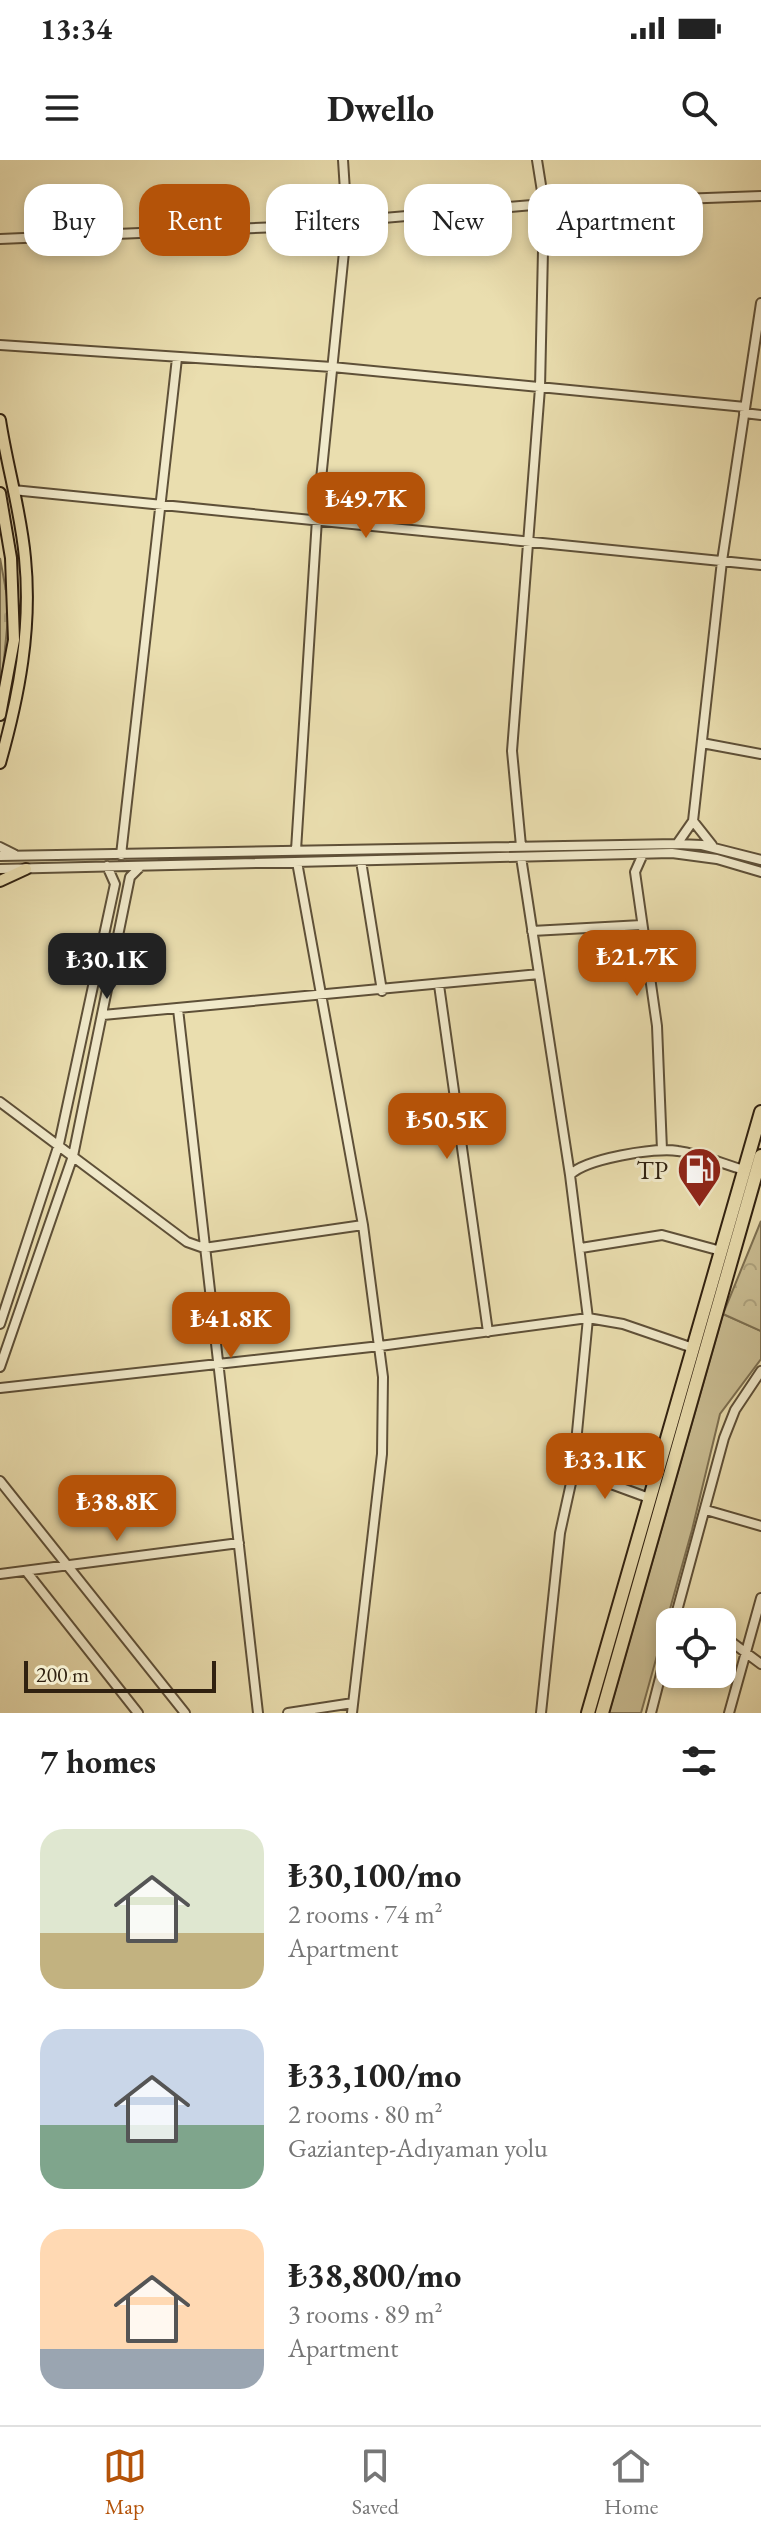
<!DOCTYPE html>
<meta charset="utf-8">
<style>
:root{--surface:#fff;--page:#f6f6f6;--text:#222;--muted:#767676;--line:#e0e0e0;--accent:#b45309}
body{margin:0;font-family:"EB Garamond",serif;background:var(--page);color:var(--text);height:100vh;display:flex;flex-direction:column;font-size:30px;white-space:nowrap}
*{box-sizing:border-box;margin:0}
p{font-size:26px;color:var(--muted)}
.icon{flex:none;width:44px;height:44px;fill:none;stroke:currentColor;stroke-width:2;stroke-linecap:round;stroke-linejoin:round}
.map{position:relative;height:1553px;overflow:hidden}
.details{display:flex;flex-direction:column;background:var(--surface);flex:1}
.details>*{flex:none}
.hud{position:absolute;left:24px;top:24px;width:714px;height:72px;display:flex;gap:16px}
.fabs{position:absolute;left:656px;top:1448px;display:grid;gap:16px}
.fabs a{display:grid;place-items:center;width:80px;height:80px;border-radius:16px;background:var(--surface);box-shadow:0 4px 12px #0003;font-size:40px}
.scale{position:absolute;left:24px;bottom:20px;width:192px;box-sizing:border-box;padding-left:8px;border:4px solid #302110;border-top:0;font-size:22px;line-height:28px;white-space:nowrap;color:#302110;-webkit-text-stroke:6px #f1eacb;paint-order:stroke}
.price{position:absolute;translate:-50% -68px;padding:0 18px;border-radius:16px;background:var(--accent);color:#fff;font-size:26px;line-height:52px;filter:drop-shadow(0 2px 4px #0008)}
.price::after{content:'';position:absolute;left:50%;top:48px;width:24px;height:18px;margin-left:-12px;background:inherit;clip-path:polygon(0 0,100% 0,50% 100%)}
.price.current{background:#222;color:#fff}
ul{padding:0;list-style:none}
li{display:flex;align-items:center;gap:24px;height:200px;padding:0 40px}
li span{display:grid;place-items:center;flex:none;width:224px;height:160px;border-radius:24px;color:#555}
li>.icon{margin-inline-start:auto}
span .icon{width:96px;height:96px;fill:#fffc;stroke-width:1}
li b{font-size:34px}
h2{display:flex;justify-content:space-between;align-items:center;height:96px;padding:0 40px;font-size:34px}
.pill{padding:0 28px;border-radius:24px;background:var(--surface);box-shadow:0 4px 12px #0003;font-size:28px;line-height:72px}
.pill.current{background:var(--accent);color:#fff}
.status{display:flex;justify-content:space-between;align-items:center;height:56px;padding:0 40px;background:var(--surface);direction:ltr}
.status svg{height:22px;fill:currentColor}
header{display:flex;justify-content:space-between;align-items:center;height:104px;padding:0 40px;background:var(--surface);font-size:36px;font-weight:700}
.menu{display:flex;justify-content:space-around;align-items:center;height:112px;border-top:2px solid var(--line);background:var(--surface);font-size:22px;color:var(--muted)}
.menu a{display:grid;justify-items:center;gap:4px}
.menu .current{color:var(--accent)}
.map>svg:first-child{display:block}
</style>
<div class="status"><b>13:34</b><svg viewBox="0 0 49 12"><path d="M0 12V9h3v3zM5 12V6h3v6zM10 12V3h3v9zM15 12V0h3v12zM26 1h20v11H26zM47 4h2v5h-2z"/></svg></div>
<header><svg class="icon" aria-label="menu" viewBox="0 0 24 24"><path d="M4 6h16M4 12h16M4 18h16"/></svg>Dwello<svg class="icon" aria-label="search" viewBox="0 0 24 24"><circle cx="10" cy="10" r="6"/><path d="M15 15l6 6"/></svg></header>
<div class="map">
<svg width="761" height="1553" viewBox="0 0 761 1553">
<defs>
<pattern id="forest-crowns" width="20" height="18" patternUnits="userSpaceOnUse" patternTransform="scale(2)"><rect width="20" height="18" fill="#cabe94"/><path d="M2 6a3 3 0 1 1 6 0M12 15a3 3 0 1 1 6 0" fill="none" stroke="#aea37f"/></pattern>
<pattern id="cemetery-stones" width="16" height="16" patternUnits="userSpaceOnUse" patternTransform="scale(2)"><rect width="16" height="16" fill="#cabe94"/><path d="M2 7V4a2 2 0 0 1 4 0v3zM10 15v-3a2 2 0 0 1 4 0v3z" fill="#aea37f"/></pattern>
</defs>
<rect width="100%" height="100%" fill="#eadeaf"/>
<filter id="stains"><feTurbulence type="fractalNoise" baseFrequency=".0025" numOctaves="4"/><feColorMatrix values="0 0 0 0 .2 0 0 0 0 .09 0 0 0 0 .02 0 0 0 .5 -.17"/></filter>
<radialGradient id="worn" r=".72"><stop offset=".6" stop-color="#630" stop-opacity="0"/><stop offset="1" stop-color="#630" stop-opacity=".3"/></radialGradient>
<path fill="#cabe94" stroke="#7d7052" stroke-width="2" d="M 723,1154 L 761,1171 L 761,1199 L 720,1254 L 692,1370 L 641,1553 L 609,1553 Z"/>
<path fill="url(#forest-crowns)" stroke="#7d7052" stroke-width="2" d="M 761,1061 L 761,1171 L 723,1154 Z"/>
<path fill="url(#cemetery-stones)" stroke="#7d7052" stroke-width="2" d="M 0,398 L 9,447 L 0,541 Z"/>
<g fill="none" stroke-linecap="round" stroke-linejoin="round">
<defs>
<path id="minor" d="M 0,79 L 280,67 L 544,44 L 761,36
M 0,185 L 332,207 L 745,247
M 744,253 L 761,255
M 13,330 L 761,405
M 702,583 L 761,594
M 693,661 L 712,685
M 677,684 L 693,661 L 722,401 L 761,143
M 521,686 L 512,591 L 540,228 L 544,44 L 537,0
M 0,687 L 14,694
M 296,690 L 317,359 L 347,62 L 343,0
M 643,694 L 635,712 L 657,866 L 662,990
M 121,695 L 177,198
M 0,696 L 677,684 L 702,685 L 761,700
M 521,697 L 539,814
M 361,701 L 382,831
M 297,702 L 363,1065 L 383,1217 L 382,1294 L 352,1553
M 0,709 L 672,693 L 717,699 L 761,712
M 532,771 L 642,765
M 439,825 L 488,1172
M 178,849 L 258,1553
M 103,855 L 539,814 L 570,1015
M 0,942 L 187,1082 L 204,1088 L 363,1065
M 581,1088 L 662,1075 L 721,1091
M 0,1164 L 59,984 L 115,724 L 107,706
M 0,1207 L 73,996 L 130,717 L 140,707
M 0,1228 L 380,1186 L 588,1158 L 623,1164 L 693,1188
M 573,1310 L 649,1338
M 0,1321 L 185,1553
M 706,1350 L 761,1366
M 26,1411 L 138,1553
M 0,1414 L 239,1383
M 677,1454 L 696,1462
M 674,1462 L 724,1278 L 735,1250 L 761,1211
M 722,1475 L 761,1504
M 288,1553 L 353,1543
M 541,1553 L 560,1373 L 573,1314 L 588,1158 L 570,1015 C 585,999 655,987 678,991 C 700,994 723,1004 744,1010
M 651,1553 L 670,1479
M 729,1553 L 761,1438"/>
<path id="major" d="M 0,260 C 7,306 21,352 25,398 C 32,468 19,536 0,603
M 0,333 L 11,398 L 14,480 L 0,555
M 0,721 L 26,709"/>
<path id="highway" d="M 588,1553 L 761,952
M 602,1553 L 761,996"/>
</defs>
<use href="#minor" stroke="#5e5038" stroke-width="12"/>
<use href="#major" stroke="#302110" stroke-width="14"/>
<use href="#highway" stroke="#302110" stroke-width="16"/>
<use href="#minor" stroke="#f1eacb" stroke-width="8"/>
<use href="#major" stroke="#eadeaf" stroke-width="10"/>
<use href="#highway" stroke="#eadeaf" stroke-width="12"/>
</g>
<defs>
<symbol id="fuel-pin" viewBox="-11 -11 22 30"><path d="M0 17L-7.5 6A9.5 9.5 0 1 1 7.5 6Z" fill="#8f2418" stroke="#f1eacb"/><path d="M-5.5-6h7V0h2V4h1.3V-2.5L3-4.5l.8-.8L6-3V5H2.5V1h-1V6h-7ZM-4.2-4.7v3.2H.2V-4.7Z" fill="#fff"/></symbol>
</defs>
<g fill-rule="evenodd">
<use href="#fuel-pin" x="674" y="984" width="51" height="69"/>
</g>
<g text-anchor="middle" dominant-baseline="central" stroke-width="6" stroke-linejoin="round" paint-order="stroke">
<g font-size="26" fill="#302110" stroke="#f1eacb" text-anchor="end">
<text x="668" y="1010">TP</text>
</g>
</g>
<rect width="100%" height="100%" filter="url(#stains)"/>
<rect width="100%" height="100%" fill="url(#worn)"/>
</svg>
<div class="fabs">
<a><svg class="icon" aria-label="locate" viewBox="0 0 24 24"><circle cx="12" cy="12" r="6"/><path d="M12 2v4M12 18v4M2 12h4M18 12h4"/></svg></a>
</div>
<div class="scale">200 m</div>
<b class="price" style="left:366px;top:380px">₺49.7K</b>
<b class="price" style="left:637px;top:838px">₺21.7K</b>
<b class="price current" style="left:107px;top:841px">₺30.1K</b>
<b class="price" style="left:447px;top:1001px">₺50.5K</b>
<b class="price" style="left:231px;top:1200px">₺41.8K</b>
<b class="price" style="left:605px;top:1341px">₺33.1K</b>
<b class="price" style="left:117px;top:1383px">₺38.8K</b>
<div class="hud">
<a class="pill">Buy</a>
<a class="pill current">Rent</a>
<a class="pill">Filters</a>
<a class="pill">New</a>
<a class="pill">Apartment</a>
</div>
</div>
<section class="details">
<h2>7 homes<svg class="icon" aria-label="filters" viewBox="0 0 24 24"><path d="M4 7h16M4 17h16"/><circle cx="9" cy="7" r="2"/><circle cx="15" cy="17" r="2"/></svg></h2>
<ul>
<li><span style="background:linear-gradient(#dfe7d0 65%,#c2b280 0)"><svg class="icon" aria-label="home" viewBox="0 0 24 24"><path d="M3 11l9-7 9 7M6 9v11h12V9"/></svg></span><div><b>₺30,100/mo</b><p>2 rooms · 74 m²</p><p>Apartment</p></div></li>
<li><span style="background:linear-gradient(#c9d6e8 60%,#7fa58c 0)"><svg class="icon" aria-label="home" viewBox="0 0 24 24"><path d="M3 11l9-7 9 7M6 9v11h12V9"/></svg></span><div><b>₺33,100/mo</b><p>2 rooms · 80 m²</p><p>Gaziantep-Adıyaman yolu</p></div></li>
<li><span style="background:linear-gradient(#ffd9b3 75%,#9aa5b1 0)"><svg class="icon" aria-label="home" viewBox="0 0 24 24"><path d="M3 11l9-7 9 7M6 9v11h12V9"/></svg></span><div><b>₺38,800/mo</b><p>3 rooms · 89 m²</p><p>Apartment</p></div></li>
</ul>
</section>
<nav class="menu">
<a class="current"><svg class="icon" aria-label="map" viewBox="0 0 24 24"><path d="M3 6l6-2 6 2 6-2v14l-6 2-6-2-6 2zM9 4v14M15 6v14"/></svg>Map</a>
<a><svg class="icon" aria-label="saved" viewBox="0 0 24 24"><path d="M7 4h10v16l-5-4-5 4z"/></svg>Saved</a>
<a><svg class="icon" aria-label="home" viewBox="0 0 24 24"><path d="M3 11l9-7 9 7M6 9v11h12V9"/></svg>Home</a>
</nav>
